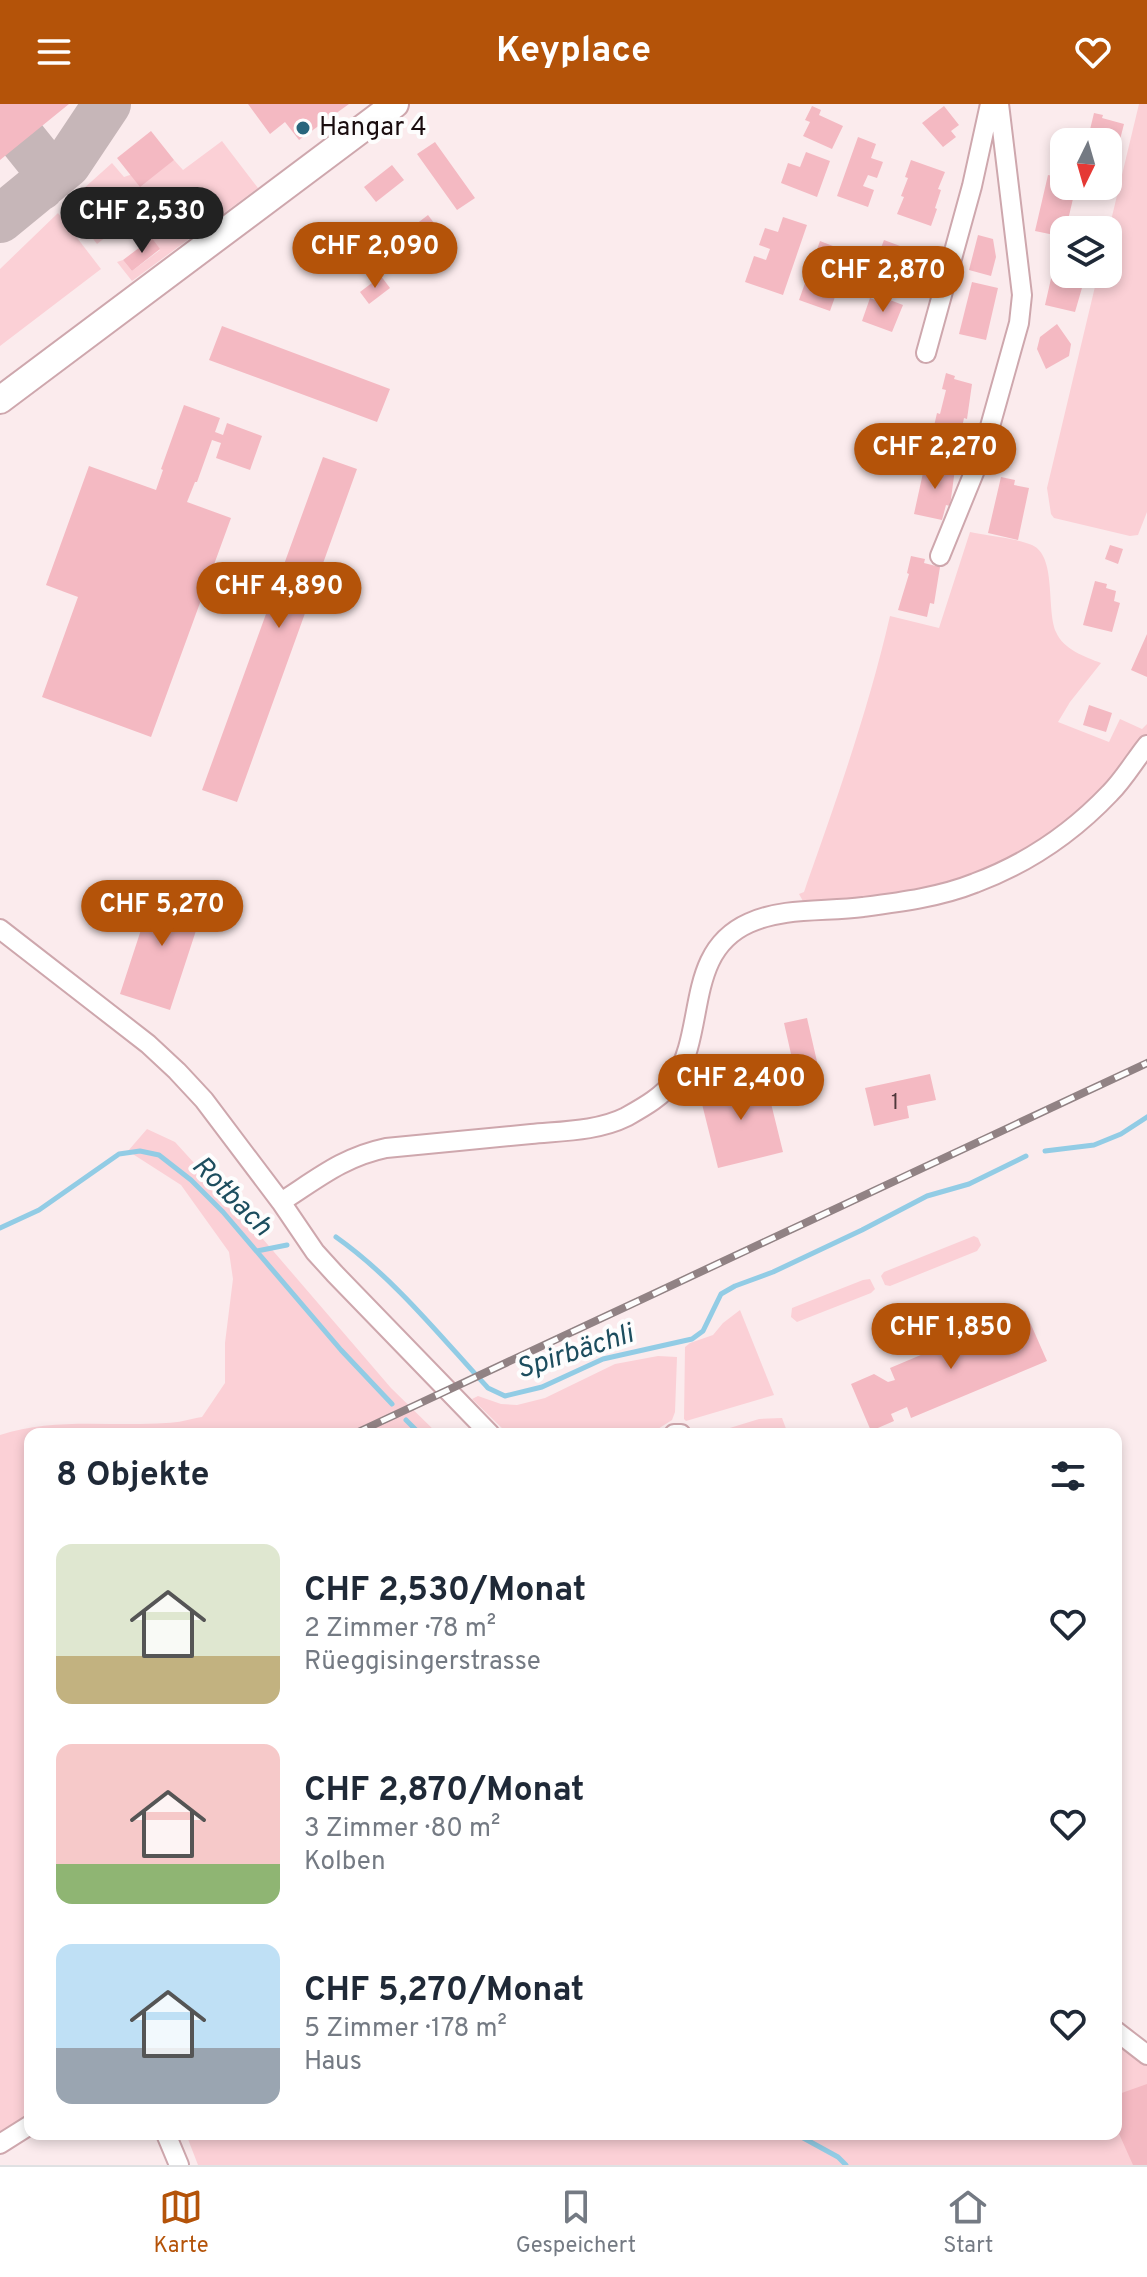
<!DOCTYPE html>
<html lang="de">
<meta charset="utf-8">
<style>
:root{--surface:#fff;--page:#f2f2f3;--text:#1f2937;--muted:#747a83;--line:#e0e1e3;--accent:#b45309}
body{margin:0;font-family:Overpass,sans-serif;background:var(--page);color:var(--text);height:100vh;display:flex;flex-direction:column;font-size:30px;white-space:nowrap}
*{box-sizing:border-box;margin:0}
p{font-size:26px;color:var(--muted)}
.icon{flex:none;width:44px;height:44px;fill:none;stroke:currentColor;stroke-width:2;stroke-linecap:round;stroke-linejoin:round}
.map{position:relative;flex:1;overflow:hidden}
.panel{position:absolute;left:24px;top:1324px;width:1098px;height:712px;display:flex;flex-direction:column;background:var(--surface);border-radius:16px;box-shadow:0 4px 12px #0003}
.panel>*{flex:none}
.needle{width:52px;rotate:185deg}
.fabs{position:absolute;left:1050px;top:24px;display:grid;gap:16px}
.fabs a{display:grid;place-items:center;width:72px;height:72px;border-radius:16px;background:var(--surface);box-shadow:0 4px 12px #0003;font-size:40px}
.price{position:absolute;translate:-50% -68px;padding:0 18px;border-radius:28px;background:var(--accent);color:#fff;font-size:26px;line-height:52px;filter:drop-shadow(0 2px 4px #0008)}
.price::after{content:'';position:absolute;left:50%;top:48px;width:24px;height:18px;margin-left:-12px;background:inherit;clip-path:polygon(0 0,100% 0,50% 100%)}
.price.selected{background:#222;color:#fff}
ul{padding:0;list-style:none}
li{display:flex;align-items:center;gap:24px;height:200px;padding:0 32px}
li span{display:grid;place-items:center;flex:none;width:224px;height:160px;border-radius:16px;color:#555}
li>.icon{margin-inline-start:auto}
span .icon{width:96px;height:96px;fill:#fffc;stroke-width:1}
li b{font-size:34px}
h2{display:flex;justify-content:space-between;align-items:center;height:96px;padding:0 32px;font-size:34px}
header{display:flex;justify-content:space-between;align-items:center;height:104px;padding:0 32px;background:var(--accent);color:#fff;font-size:36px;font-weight:700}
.tabs{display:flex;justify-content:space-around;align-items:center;height:112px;border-top:2px solid var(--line);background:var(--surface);font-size:22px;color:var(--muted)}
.tabs a{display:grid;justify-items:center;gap:4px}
.tabs .selected{color:var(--accent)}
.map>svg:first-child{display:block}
</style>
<header><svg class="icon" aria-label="menu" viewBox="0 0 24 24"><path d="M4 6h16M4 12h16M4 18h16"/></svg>Keyplace<svg class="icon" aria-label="heart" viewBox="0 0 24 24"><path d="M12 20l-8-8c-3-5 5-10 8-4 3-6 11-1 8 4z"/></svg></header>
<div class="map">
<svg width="1147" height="2061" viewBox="0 0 1147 2061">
<rect width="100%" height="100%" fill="#fbebed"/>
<path fill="#fbd0d6" d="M 1139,0 L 1147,0 L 1147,408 L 1138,431 L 1130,432 L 1054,414 L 1051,410 L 1047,384 L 1098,170 L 1108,170 L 1108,129 Z
M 222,37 L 258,84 L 132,177 L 117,158 L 123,156 L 132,167 L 160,146 L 152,134 L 153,131 L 135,110 L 97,140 L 74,110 L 72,95 L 112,59 L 124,73 L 174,56 L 183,66 Z
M 58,109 L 101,165 L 0,242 L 0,165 Z
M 970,428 C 987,432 1016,434 1032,441 C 1057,452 1046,505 1056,528 C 1063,545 1085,553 1101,559 L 1070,598 L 1058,618 L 1109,638 L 1120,615 L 1142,625 L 1147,620 L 1147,631 C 1092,702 1032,756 944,782 C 934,785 923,785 914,787 C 877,793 841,796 804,799 L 799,790 L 804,788 L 807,779 C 838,692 869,603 890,512 L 939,524 Z
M 147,1025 L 175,1038 L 256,1127 L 391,1284 L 438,1330 L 30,1330 L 30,2012 L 0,2032 L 0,1331 C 54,1313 110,1323 166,1319 C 178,1319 190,1315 202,1313 L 225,1279 L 225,1239 L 233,1175 L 229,1148 L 181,1081 L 128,1047 Z
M 974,1132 L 978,1134 L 981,1141 L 977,1147 L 890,1182 L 885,1181 L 881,1172 L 884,1168 Z
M 870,1175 L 875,1185 L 871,1189 L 797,1218 L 791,1213 L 792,1204 L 863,1176 Z
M 740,1206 L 774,1291 L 686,1317 L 684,1315 L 685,1243 L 690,1239 L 713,1231 L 723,1219 Z
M 658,1252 L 677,1253 L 675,1308 L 672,1316 L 650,1330 L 508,1330 L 472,1295 L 478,1292 L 501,1300 L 517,1301 L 545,1294 L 615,1260 Z
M 782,1314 L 788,1330 L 717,1330 L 720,1327 L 759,1315 Z
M 1116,1934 L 1147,1961 L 1147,2061 L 198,2061 L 186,2030 L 1116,2030 Z"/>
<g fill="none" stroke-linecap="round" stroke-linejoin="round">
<path stroke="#92cce5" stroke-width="5" d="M 1045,1047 L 1094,1041 L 1121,1030 L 1147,1013
M 0,1124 L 39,1106 L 119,1050 L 140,1047 L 159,1051 L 191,1076 L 223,1108 L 341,1246 L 392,1300
M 336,1133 C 394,1174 440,1232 488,1284 L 505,1292 L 542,1283 L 603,1255 L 692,1235 L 703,1227 L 721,1190 L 735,1182 L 773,1168 L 862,1126 L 927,1092 L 969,1080 L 1026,1052
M 257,1147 L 287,1141
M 406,1316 L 420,1330
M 796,2030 L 838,2053 L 846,2061"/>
<path stroke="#c6b6b8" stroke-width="48" d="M 0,7 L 45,63 L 45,74 L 40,83
M 0,115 L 67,60 L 107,0"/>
</g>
<path fill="#f4b9c2" d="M 0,0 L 69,0 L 0,56 Z
M 248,0 L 349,0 L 299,36 L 285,18 L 270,30 Z
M 812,2 L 821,6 L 819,11 L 843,22 L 832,45 L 803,32 L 810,18 L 805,16 Z
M 944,2 L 959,21 L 951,27 L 956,33 L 943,43 L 922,19 Z
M 1094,9 L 1103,11 L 1102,14 L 1124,20 L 1112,67 L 1108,66 L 1108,38 L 1087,38 Z
M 151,27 L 174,56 L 140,83 L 117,54 Z
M 858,33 L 876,40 L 871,54 L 883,58 L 877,74 L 868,71 L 863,82 L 874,86 L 868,103 L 837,92 Z
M 435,38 L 475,94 L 457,106 L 417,50 Z
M 806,48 L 830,57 L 817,93 L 781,79 L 788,59 L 800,63 Z
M 911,56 L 945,68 L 938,85 L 941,86 L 935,104 L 937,105 L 931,122 L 897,110 L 904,93 L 901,92 L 908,74 L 905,73 Z
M 392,61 L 404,76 L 376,98 L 364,83 Z
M 1048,71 L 1064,74 L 1064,82 L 1076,82 L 1064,133 L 1035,127 Z
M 428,111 L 440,127 L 402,156 L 390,140 Z
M 783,113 L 807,121 L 783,191 L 745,178 L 754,152 L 766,156 L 770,145 L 759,141 L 765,124 L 778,128 Z
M 978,131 L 993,135 L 996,153 L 991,172 L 969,166 Z
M 152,134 L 160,145 L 132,167 L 123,156 Z
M 884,136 L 919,149 L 908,178 L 873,165 Z
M 820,137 L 838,144 L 833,158 L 845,162 L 839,178 L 830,175 L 826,186 L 836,190 L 830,207 L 799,196 Z
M 1058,144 L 1064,146 L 1064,170 L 1086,170 L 1075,208 L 1045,201 Z
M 381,172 L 390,184 L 369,200 L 360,188 Z
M 972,178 L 998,184 L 986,236 L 959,230 Z
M 882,193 L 903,201 L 892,228 L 862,217 L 870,194 L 880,198 Z
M 1057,220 L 1071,240 L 1069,252 L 1046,265 L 1037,245 L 1040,233 Z
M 222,222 L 390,285 L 377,318 L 209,256 Z
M 946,269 L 955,272 L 954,275 L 972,280 L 967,315 L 964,314 L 961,328 L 934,322 L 937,309 L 940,310 L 946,286 L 942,285 Z
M 184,301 L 220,314 L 215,328 L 223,331 L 227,319 L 262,332 L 250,366 L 216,354 L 221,339 L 212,336 L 197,378 L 195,378 L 187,398 L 231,414 L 151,633 L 42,593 L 78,493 L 46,481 L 89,362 L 156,386 L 163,366 L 161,365 Z
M 323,353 L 357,365 L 237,698 L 202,686 Z
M 926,355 L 938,358 L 937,362 L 955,365 L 950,402 L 946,401 L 942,416 L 914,410 Z
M 1001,373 L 1015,376 L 1014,381 L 1029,384 L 1018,436 L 988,429 Z
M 1110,441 L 1123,445 L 1118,460 L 1105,455 Z
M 911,452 L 925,455 L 924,459 L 940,463 L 934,500 L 930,499 L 927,513 L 898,506 L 909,470 L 907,469 Z
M 1095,477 L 1107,480 L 1106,484 L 1116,487 L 1114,497 L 1120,499 L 1112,528 L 1083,521 Z
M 1147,530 L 1147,573 L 1131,566 Z
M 1089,601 L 1112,609 L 1106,628 L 1083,621 Z
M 155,783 L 205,799 L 170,906 L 120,890 Z
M 807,914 L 821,975 L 798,981 L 784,919 Z
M 930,970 L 936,996 L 907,1002 L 909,1014 L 874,1022 L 865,984 Z
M 764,971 L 783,1048 L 718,1064 L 699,988 Z
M 1025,1207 L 1047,1257 L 911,1314 L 907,1303 L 891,1310 L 894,1317 L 871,1327 L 851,1280 L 874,1270 L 888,1278 L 895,1276 L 890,1264 Z
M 1147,1980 L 1147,2061 L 1133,2061 L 1116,2023 L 1116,1991 Z"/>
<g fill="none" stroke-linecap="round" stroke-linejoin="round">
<defs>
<path id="minor" d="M 926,249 L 972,82 L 990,0
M 940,452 L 984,344 L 1019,219 L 1022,191 L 999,0
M 0,825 L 148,940 L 177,967 L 204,996 L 281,1098 C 317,1075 343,1053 386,1044 C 434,1039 483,1035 531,1030 C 562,1027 598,1027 626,1013 C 642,1004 664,992 674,976 C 707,926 684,848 749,819 C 784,803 826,808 863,803 C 901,798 940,793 975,779 C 1026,760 1073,728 1110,689 C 1124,675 1135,656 1147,641
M 281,1098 L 315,1148 L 335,1170 L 490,1330
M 674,1330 L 681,1330
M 1116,1927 L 1147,1951
M 166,2030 L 179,2061
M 0,2040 L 30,2021"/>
<path id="secondary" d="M 0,296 L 395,0"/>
</defs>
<use href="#minor" stroke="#cea7ad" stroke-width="22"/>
<use href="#secondary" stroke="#cea7ad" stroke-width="30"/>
<use href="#minor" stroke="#fff" stroke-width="18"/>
<use href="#secondary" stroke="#fff" stroke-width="26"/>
<defs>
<path id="rail" d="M 354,1330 L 1147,959"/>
</defs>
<use href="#rail" stroke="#918284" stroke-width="8"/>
<use href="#rail" stroke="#fdfdfd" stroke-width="5" stroke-dasharray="15" stroke-linecap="butt"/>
</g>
<circle fill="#28657c" stroke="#fdfdfd" stroke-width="3" cx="303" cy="24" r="8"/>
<g text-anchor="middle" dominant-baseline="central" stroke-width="8" stroke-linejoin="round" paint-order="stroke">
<g font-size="22" fill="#50373b">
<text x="895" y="999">1</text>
</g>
<g font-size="26" fill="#190c0e" stroke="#fdfdfd" text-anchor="start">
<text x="319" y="24">Hangar 4</text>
</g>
<g font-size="28" font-style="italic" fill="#1c4d5e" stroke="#fdfdfd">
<text transform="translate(231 1093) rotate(45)">Rotbach</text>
<text transform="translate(575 1249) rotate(-18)">Spirbächli</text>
</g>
</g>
</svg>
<div class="fabs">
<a><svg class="needle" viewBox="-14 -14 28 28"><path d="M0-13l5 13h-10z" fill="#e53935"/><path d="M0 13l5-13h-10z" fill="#747a83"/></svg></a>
<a><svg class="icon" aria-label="layers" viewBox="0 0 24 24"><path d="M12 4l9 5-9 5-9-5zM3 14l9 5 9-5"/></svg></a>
</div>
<b class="price selected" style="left:142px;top:151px">CHF 2,530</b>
<b class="price" style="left:375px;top:186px">CHF 2,090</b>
<b class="price" style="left:883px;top:210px">CHF 2,870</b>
<b class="price" style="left:935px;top:387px">CHF 2,270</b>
<b class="price" style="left:279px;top:526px">CHF 4,890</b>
<b class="price" style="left:162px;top:844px">CHF 5,270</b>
<b class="price" style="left:741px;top:1018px">CHF 2,400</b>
<b class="price" style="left:951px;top:1267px">CHF 1,850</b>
<section class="panel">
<h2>8 Objekte<svg class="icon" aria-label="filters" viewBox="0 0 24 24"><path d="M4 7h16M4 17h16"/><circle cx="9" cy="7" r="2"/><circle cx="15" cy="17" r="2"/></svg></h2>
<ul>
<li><span style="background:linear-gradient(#dfe7d0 70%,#c2b280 0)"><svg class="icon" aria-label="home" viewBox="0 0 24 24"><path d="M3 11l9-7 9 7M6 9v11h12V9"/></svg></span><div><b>CHF 2,530/Monat</b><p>2 Zimmer · 78 m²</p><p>Rüeggisingerstrasse</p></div><svg class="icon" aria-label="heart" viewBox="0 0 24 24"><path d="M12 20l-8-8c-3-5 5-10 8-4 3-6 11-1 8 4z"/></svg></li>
<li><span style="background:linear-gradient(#f6c9c9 75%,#8fb573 0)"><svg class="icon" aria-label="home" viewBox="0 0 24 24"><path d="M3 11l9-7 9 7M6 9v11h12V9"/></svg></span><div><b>CHF 2,870/Monat</b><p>3 Zimmer · 80 m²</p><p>Kolben</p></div><svg class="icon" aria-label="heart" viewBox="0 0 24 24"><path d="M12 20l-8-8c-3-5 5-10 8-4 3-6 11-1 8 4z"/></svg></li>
<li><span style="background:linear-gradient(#bfe0f5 65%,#9aa5b1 0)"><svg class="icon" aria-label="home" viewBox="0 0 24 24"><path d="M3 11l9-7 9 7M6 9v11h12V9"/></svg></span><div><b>CHF 5,270/Monat</b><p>5 Zimmer · 178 m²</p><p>Haus</p></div><svg class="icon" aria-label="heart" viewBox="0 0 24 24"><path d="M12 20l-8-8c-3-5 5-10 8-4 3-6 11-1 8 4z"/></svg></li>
</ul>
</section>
</div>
<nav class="tabs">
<a class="selected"><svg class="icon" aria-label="map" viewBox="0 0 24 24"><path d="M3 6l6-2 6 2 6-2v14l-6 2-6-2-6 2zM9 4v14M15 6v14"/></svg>Karte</a>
<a><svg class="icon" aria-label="saved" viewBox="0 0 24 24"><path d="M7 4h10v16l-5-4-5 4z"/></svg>Gespeichert</a>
<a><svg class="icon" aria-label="home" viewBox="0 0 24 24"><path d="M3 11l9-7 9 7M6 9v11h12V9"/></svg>Start</a>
</nav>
